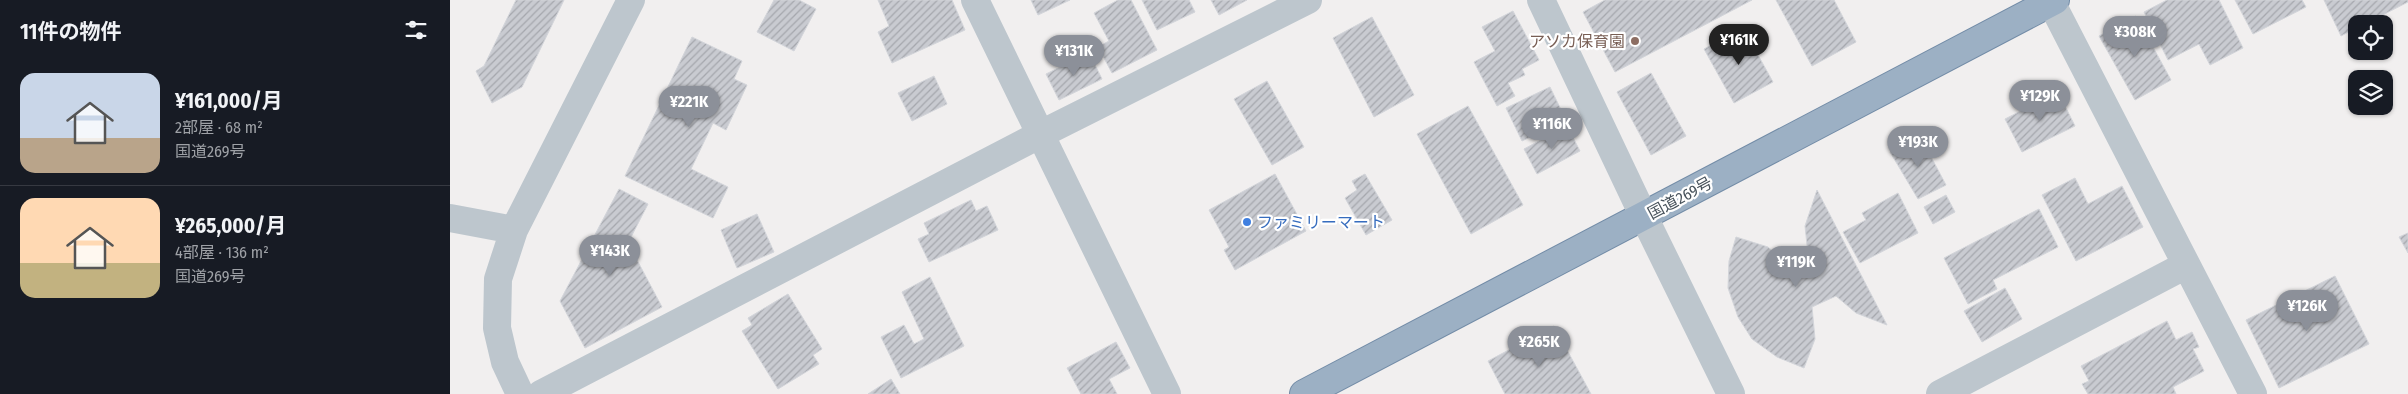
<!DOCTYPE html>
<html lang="ja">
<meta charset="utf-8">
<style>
:root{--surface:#171b24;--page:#20242c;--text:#f1f3f6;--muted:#9ea1a6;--line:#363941;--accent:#8c9099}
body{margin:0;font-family:"Fira Sans Condensed","Noto Sans JP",sans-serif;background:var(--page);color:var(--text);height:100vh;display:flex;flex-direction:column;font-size:19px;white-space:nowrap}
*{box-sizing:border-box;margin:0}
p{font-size:16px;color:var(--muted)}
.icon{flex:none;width:28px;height:28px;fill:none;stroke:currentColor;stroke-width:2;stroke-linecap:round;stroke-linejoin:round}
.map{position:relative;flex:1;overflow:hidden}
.panel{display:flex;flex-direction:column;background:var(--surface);width:450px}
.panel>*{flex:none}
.controls{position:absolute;left:1898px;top:15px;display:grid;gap:10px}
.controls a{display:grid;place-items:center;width:45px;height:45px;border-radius:10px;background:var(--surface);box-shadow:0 1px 4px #0004;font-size:25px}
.price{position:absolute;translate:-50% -42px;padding:0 11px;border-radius:18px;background:var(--accent);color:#fff;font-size:16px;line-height:32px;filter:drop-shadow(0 1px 2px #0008)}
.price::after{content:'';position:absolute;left:50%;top:30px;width:15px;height:11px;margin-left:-8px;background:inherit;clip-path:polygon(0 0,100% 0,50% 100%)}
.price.active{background:#222;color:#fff}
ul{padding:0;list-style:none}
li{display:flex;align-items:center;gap:15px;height:125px;padding:0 20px}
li+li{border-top:1px solid var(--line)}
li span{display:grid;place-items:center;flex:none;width:140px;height:100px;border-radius:15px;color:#555}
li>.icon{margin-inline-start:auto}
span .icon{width:60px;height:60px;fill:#fffc;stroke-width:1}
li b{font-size:21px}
h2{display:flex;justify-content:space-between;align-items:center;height:60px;padding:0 20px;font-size:21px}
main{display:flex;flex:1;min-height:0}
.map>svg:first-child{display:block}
</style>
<main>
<section class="panel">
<h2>11件の物件<svg class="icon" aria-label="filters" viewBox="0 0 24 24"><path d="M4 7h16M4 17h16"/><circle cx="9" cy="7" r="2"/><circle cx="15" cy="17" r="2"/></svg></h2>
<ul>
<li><span style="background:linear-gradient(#c9d6e8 65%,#b9a48a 0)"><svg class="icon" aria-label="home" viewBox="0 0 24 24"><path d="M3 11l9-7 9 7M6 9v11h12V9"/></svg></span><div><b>¥161,000/月</b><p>2部屋 · 68 m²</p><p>国道269号</p></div></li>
<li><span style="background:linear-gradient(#ffd9b3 65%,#c2b280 0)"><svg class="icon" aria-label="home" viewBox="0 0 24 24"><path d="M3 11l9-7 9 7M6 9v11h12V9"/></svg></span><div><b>¥265,000/月</b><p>4部屋 · 136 m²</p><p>国道269号</p></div></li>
</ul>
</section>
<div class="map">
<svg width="1958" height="394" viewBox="0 0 1958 394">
<defs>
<pattern id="building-hatch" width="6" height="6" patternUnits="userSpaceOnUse" patternTransform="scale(1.25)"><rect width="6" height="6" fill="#c9cbd1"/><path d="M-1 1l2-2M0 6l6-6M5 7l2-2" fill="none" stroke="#a5a7ad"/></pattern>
</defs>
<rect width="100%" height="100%" fill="#f1efef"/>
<path fill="url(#building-hatch)" stroke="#d3d5da" d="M 66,0 L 114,0 L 72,87 L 42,103 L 26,71 L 34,66 Z
M 324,0 L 349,0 L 366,9 L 344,51 L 307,32 Z
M 428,0 L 502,0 L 515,30 L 442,63 L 428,32 L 439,26 Z
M 581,0 L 620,0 L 588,15 Z
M 668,0 L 681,0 L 707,50 L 662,73 L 648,47 L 659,41 L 644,13 Z
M 692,0 L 739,0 L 745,12 L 707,30 Z
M 761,0 L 797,0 L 769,15 Z
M 1155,0 L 1302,0 L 1165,72 L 1133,12 Z
M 1326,0 L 1384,0 L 1406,42 L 1362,66 Z
M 1717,0 L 1769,0 L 1793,48 L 1760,65 L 1749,44 L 1718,60 L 1694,12 Z
M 1785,0 L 1852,0 L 1856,7 L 1803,34 Z
M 1874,0 L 1958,0 L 1958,2 L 1915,24 L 1906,24 L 1906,28 L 1891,36 Z
M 1063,11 L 1089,60 L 1072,69 L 1075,75 L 1058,83 L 1065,96 L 1047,106 L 1024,62 L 1045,51 L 1032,27 Z
M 1686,16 L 1721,80 L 1685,100 L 1649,36 Z
M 922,17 L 964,95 L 924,117 L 883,38 Z
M 1293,28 L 1323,82 L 1284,103 L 1254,49 Z
M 242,37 L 292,61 L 284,79 L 297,85 L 276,130 L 263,123 L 241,169 L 278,187 L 263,218 L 175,176 Z
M 639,53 L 652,79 L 609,100 L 596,74 Z
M 1201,73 L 1236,136 L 1201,155 L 1167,92 Z
M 484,76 L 497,104 L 462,121 L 448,93 Z
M 817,81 L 854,147 L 822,165 L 784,99 Z
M 1100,87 L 1116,120 L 1072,141 L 1056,108 Z
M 1608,92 L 1625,126 L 1572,152 L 1555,119 Z
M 1018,106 L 1073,205 L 1021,234 L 967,134 Z
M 1117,126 L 1130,151 L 1087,174 L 1074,149 Z
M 1470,136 L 1496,185 L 1468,199 L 1440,152 Z
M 825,174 L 856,231 L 785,270 L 774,250 L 779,247 L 759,210 Z
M 915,174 L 942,220 L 916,235 L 895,198 L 907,190 L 902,181 Z
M 1625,178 L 1638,204 L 1672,186 L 1693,227 L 1626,261 L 1592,195 Z
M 169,189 L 198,204 L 178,243 L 212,307 L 135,348 L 110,301 Z
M 1367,190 L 1437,325 L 1406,313 L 1386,296 L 1362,307 L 1365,339 L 1354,368 L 1327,357 L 1302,339 L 1288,317 L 1278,288 L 1279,261 L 1286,237 L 1318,247 L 1338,265 L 1358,254 L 1355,226 Z
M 1448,193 L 1468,233 L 1410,263 L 1393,232 L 1416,220 L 1412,213 Z
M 1496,195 L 1505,212 L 1483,224 L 1474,207 Z
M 521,200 L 526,211 L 537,206 L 548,230 L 479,262 L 468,239 L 479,234 L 474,223 Z
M 1589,209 L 1608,247 L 1543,280 L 1547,289 L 1518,304 L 1494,258 Z
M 307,214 L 324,252 L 287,268 L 271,230 Z
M 1958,233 L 1958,253 L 1949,237 Z
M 1885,276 L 1919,344 L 1829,388 L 1796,320 Z
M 480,277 L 514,346 L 451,378 L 431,337 L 454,325 L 464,344 L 474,339 L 452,292 Z
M 1555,288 L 1572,319 L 1532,342 L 1514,311 Z
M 338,294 L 372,349 L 363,355 L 369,364 L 328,389 L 292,331 L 302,325 L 298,318 Z
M 1717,321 L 1726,340 L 1742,332 L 1749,347 L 1743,349 L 1754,371 L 1723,387 L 1726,394 L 1638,394 L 1632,384 L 1639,381 L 1631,366 Z
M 1104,326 L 1141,394 L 1055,394 L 1038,361 Z
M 666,342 L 680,368 L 659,379 L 667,394 L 631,394 L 617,368 Z
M 441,379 L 450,394 L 418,394 Z"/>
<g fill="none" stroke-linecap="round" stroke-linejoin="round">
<defs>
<path id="trunk" d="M 854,394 L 1605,0"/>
</defs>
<use href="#trunk" stroke="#738ca7" stroke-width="30"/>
<path stroke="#bdc6cd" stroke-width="28" d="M 525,0 L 717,394
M 1600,0 L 1803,394
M 91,394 L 591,134 L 858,0
M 1490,394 L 1736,265"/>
<path stroke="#bdc6cd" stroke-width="28" d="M 1091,0 L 1194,217 L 1281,394
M 0,218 L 64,230
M 70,394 L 55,362 L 47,328 L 48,279 L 64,230 L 181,0"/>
<use href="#trunk" stroke="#9cb0c4" stroke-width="28"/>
</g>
<circle fill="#8d6e63" stroke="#fff" stroke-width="2" cx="1185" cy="41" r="5"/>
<circle fill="#3f7fe0" stroke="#fff" stroke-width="2" cx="797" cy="222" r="5"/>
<g text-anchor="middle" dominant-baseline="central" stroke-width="4.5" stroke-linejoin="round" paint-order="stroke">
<g font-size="16" fill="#785e54" stroke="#fff" text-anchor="end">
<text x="1175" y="41">アソカ保育園</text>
</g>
<g font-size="16" fill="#47525b" stroke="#fff">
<text transform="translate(1230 198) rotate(-28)">国道269号</text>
</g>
<g font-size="16" fill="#366cbe" stroke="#fff" text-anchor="start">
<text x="807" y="222">ファミリーマート</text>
</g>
</g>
</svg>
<div class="controls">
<a><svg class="icon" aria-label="locate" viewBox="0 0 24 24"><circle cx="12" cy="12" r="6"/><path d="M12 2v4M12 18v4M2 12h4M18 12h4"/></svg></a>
<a><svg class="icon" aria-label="layers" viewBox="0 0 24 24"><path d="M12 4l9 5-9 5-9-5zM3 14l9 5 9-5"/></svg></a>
</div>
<b class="price" style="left:1685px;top:58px">¥308K</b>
<b class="price active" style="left:1289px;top:66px">¥161K</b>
<b class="price" style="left:624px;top:77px">¥131K</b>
<b class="price" style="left:1590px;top:122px">¥129K</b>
<b class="price" style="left:239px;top:128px">¥221K</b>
<b class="price" style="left:1102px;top:150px">¥116K</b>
<b class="price" style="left:1468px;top:168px">¥193K</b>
<b class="price" style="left:160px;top:277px">¥143K</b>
<b class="price" style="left:1346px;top:288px">¥119K</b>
<b class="price" style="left:1857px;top:332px">¥126K</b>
<b class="price" style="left:1089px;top:368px">¥265K</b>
</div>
</main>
